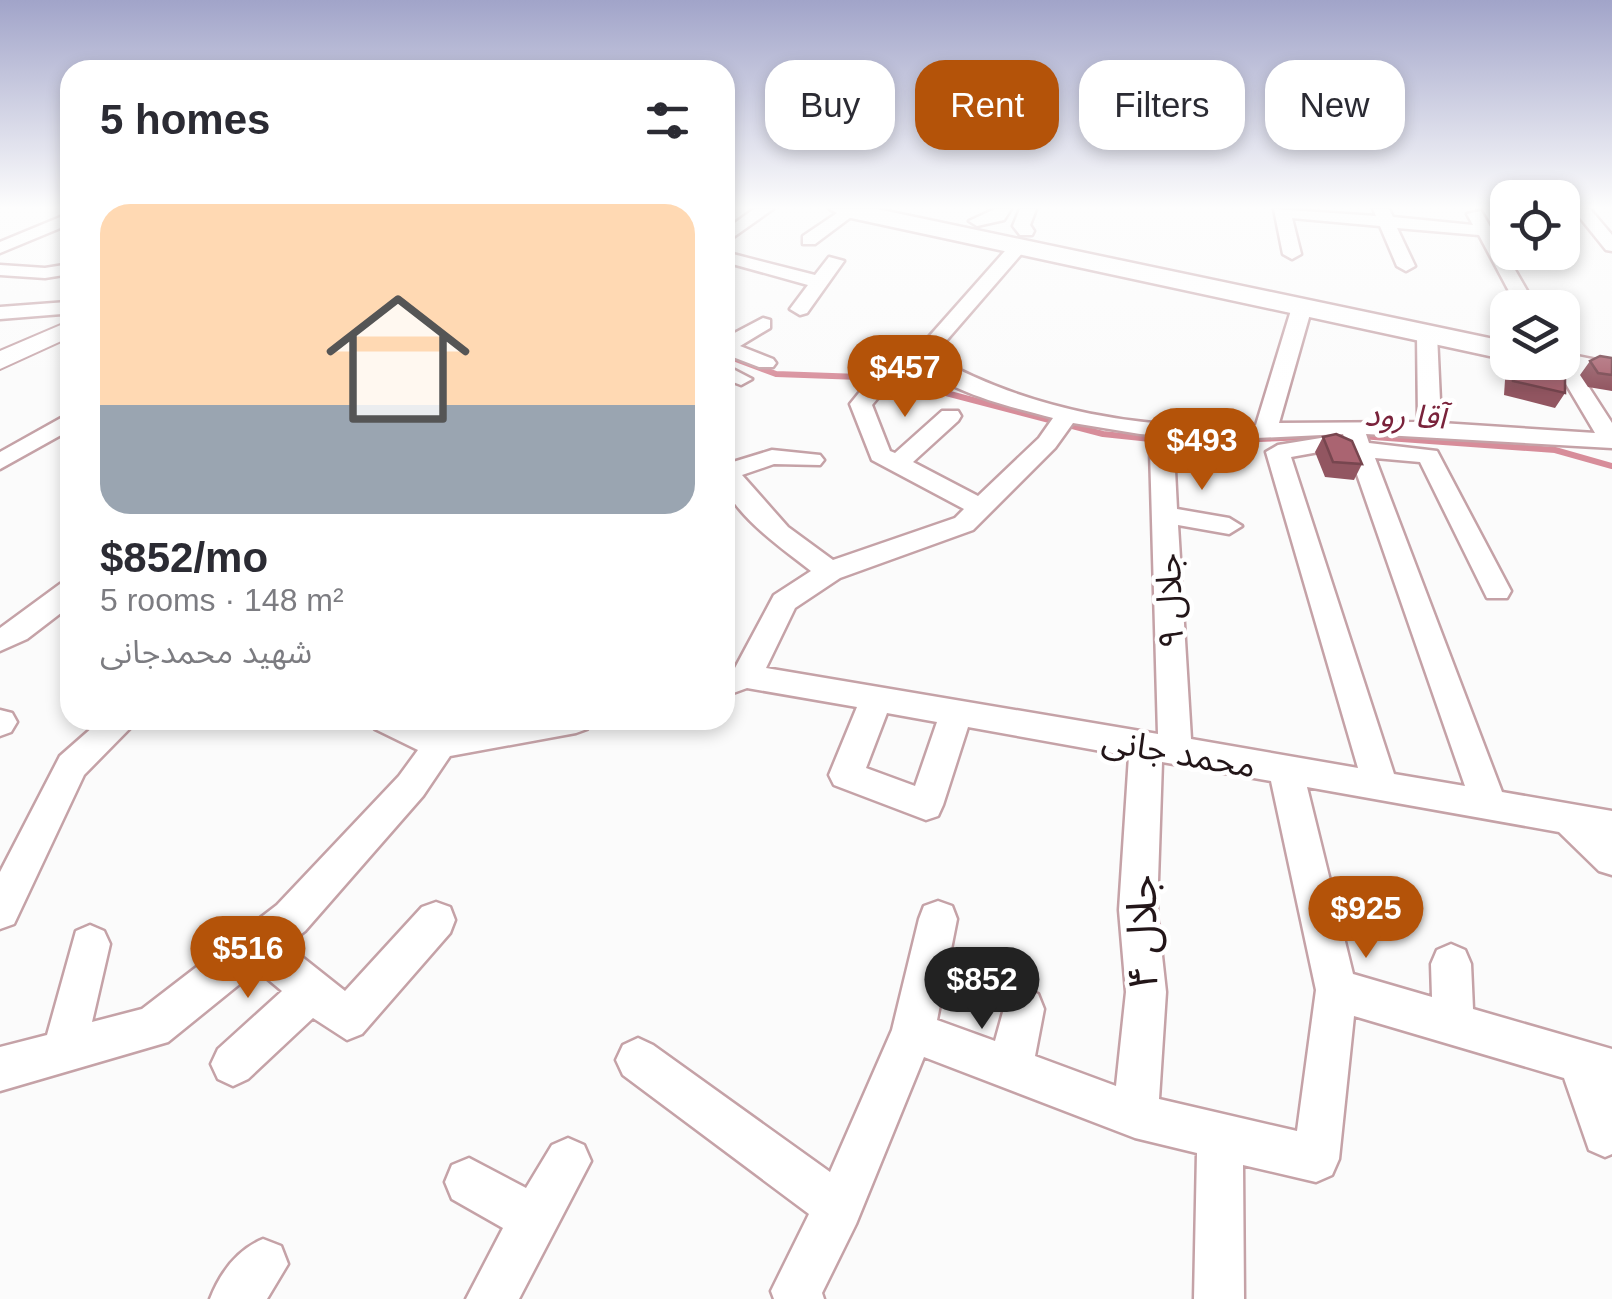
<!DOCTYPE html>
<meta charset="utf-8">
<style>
:root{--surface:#fff;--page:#f7f7f7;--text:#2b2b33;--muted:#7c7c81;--line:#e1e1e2;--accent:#b45309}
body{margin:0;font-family:Helvetica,"Noto Sans Arabic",sans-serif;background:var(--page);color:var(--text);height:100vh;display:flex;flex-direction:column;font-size:38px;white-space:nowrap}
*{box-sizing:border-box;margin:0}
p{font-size:32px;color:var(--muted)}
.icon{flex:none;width:55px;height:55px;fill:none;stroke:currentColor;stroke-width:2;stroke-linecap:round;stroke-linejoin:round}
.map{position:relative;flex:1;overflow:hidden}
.panel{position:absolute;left:60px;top:60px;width:675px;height:670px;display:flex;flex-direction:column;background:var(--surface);border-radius:30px;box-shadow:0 5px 15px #0003}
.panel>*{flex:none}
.top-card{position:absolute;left:765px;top:60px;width:695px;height:90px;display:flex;gap:20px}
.tools{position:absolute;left:1490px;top:180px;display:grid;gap:20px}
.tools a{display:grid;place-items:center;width:90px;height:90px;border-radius:20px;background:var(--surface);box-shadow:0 5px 15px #0003;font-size:50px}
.price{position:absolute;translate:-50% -85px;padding:0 22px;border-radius:35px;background:var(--accent);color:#fff;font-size:32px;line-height:65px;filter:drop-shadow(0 2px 5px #0008)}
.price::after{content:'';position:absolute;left:50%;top:60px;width:30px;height:22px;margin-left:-15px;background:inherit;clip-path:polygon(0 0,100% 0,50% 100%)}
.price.active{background:#222;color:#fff}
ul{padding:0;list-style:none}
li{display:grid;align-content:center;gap:20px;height:530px;padding:0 40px}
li+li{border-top:2px solid var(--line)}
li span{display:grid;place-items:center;height:310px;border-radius:30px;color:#555}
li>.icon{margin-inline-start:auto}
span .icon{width:180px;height:180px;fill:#fffc;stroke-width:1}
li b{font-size:42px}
h2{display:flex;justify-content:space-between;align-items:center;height:120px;padding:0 40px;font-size:42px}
.pill{padding:0 35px;border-radius:30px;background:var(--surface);box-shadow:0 5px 15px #0003;font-size:35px;line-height:90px}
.pill.active{background:var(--accent);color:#fff}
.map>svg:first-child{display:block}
</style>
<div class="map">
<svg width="1612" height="1299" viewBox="0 0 1612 1299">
<rect width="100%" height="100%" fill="#fbfbfb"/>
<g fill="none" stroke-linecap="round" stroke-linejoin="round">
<path stroke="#d78d9a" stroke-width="6" d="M 725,355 L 776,374 L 860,377 L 946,393 L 1103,434 L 1179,442 L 1336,436
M 1360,436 L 1555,450 L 1612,466"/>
<defs>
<path id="minor" d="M 754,209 L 773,209 L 725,243 L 725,230 Z
M 843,209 L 859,211 L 815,244 L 803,244 L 803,236 Z
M 995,209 L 1011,209 L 1004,220 L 977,226 L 969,221 Z
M 1020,209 L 1036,209 L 1030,225 L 1034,231 L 1032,235 L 1020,235 L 1013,226 Z
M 1274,209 L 1376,216 L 1373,209 L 1389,209 L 1393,217 L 1473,225 L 1467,214 L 1481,211 L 1537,308 L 1518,308 L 1479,235 L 1397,228 L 1415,266 L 1406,271 L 1397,266 L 1380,226 L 1292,218 L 1301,254 L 1292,259 L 1283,254 Z
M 1573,209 L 1590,209 L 1612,235 L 1612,251 L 1606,250 Z
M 70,213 L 70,224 L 0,253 L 0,242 Z
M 1018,242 L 1027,247 L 1024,251 L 933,356 C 1030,411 1145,431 1256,425 L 1292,307 L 1302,301 L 1312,307 L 1279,423 L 1418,422 L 1417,334 L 1427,328 L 1437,334 L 1441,423 L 1595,433 L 1553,362 L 1562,362 L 1563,356 L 1570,358 L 1612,423 L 1612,448 L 1366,434 L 1369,443 L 1437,451 L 1511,591 L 1507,598 L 1487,598 L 1420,462 L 1375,458 L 1502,792 L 1612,811 L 1612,875 L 1599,871 L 1559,832 L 1307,787 L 1353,974 L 1432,997 L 1431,964 L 1437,950 L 1451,944 L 1465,950 L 1471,964 L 1473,1009 L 1612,1049 L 1612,1154 L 1605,1157 L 1589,1150 L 1564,1078 L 1354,1016 L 1339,1159 L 1332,1175 L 1316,1182 L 1243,1165 L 1244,1299 L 1194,1299 L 1197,1153 L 1135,1138 L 924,1057 L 856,1224 L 822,1293 L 824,1299 L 774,1299 L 771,1291 L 809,1214 L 623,1075 L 616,1060 L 623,1045 L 638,1038 L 653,1045 L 830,1172 L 892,1030 L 919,919 L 924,906 L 938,901 L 952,906 L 957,919 L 937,1020 L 995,1041 L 1008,994 L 1023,988 L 1038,994 L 1044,1009 L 1035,1056 L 1116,1086 L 1126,992 L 1119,910 L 1129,756 L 968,727 L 943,805 L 938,816 L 926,820 L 834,785 L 829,775 L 857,707 L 747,688 L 725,696 L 725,672 L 735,668 L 774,595 L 811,571 C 787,552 733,515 725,484 C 723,478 725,467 725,460 L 733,462 L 772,450 L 820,455 L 824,460 L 820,465 L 774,464 L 742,475 L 788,527 L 833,560 L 955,518 L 964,509 L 872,460 L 850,404 L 867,383 L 883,383 L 886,388 L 872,405 L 890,451 L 895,453 L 942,411 L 958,411 L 961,416 L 958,421 L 913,462 L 978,496 L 1039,438 L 1053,418 C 1008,406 944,392 911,357 L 1012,243 ZM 1073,423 L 1140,434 L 1214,440 L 1343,434 L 1465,786 L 1394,774 L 1291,457 L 1341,448 L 1345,443 L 1333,436 L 1278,445 L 1266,452 L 1358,768 L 1191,739 L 1178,525 L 1229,534 L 1242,526 L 1229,518 L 1177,509 L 1174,450 L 1162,443 L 1150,450 L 1158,734 L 766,668 L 795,608 L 840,578 L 973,530 L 1055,448 ZM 887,713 L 937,722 L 915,786 L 866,768 ZM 1162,762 L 1271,781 L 1316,990 L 1297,1131 L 1159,1099 L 1166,992 L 1157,910 Z
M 725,252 L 815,275 L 829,257 L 844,261 L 807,313 L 800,315 L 790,309 L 808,285 L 725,262 Z
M 70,264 L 70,274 L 45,278 L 0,275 L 0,265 L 45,268 Z
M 67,302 L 70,318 L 62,314 L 0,319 L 0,307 Z
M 763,318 L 770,320 L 770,328 L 740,346 L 773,359 L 776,363 L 773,367 L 759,367 L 725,354 L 725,338 Z
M 725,365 L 752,379 L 741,385 L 725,379 Z
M 70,413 L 70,430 L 0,469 L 0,452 Z
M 70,581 L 70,606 L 27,639 L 0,651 L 0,628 L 60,584 Z
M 0,710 L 12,713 L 17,722 L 11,732 L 0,736 Z
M 101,720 L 138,720 L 84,775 L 14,924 L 0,929 L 0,872 L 60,756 Z
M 370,720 L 417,720 L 435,728 L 443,720 L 461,720 L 467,727 L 505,720 L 592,720 L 587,729 L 576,733 L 450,756 L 423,796 L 305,931 L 287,945 L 345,991 L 422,907 L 436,902 L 450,907 L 455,920 L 450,933 L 362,1034 L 347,1040 L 313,1018 L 248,1079 L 233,1086 L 218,1079 L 211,1064 L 218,1049 L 282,991 L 257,970 L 168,1042 L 0,1091 L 0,1047 L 47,1035 L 76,931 L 90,925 L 104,931 L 110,944 L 92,1022 L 142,1009 L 277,905 L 399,776 L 418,750 L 375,729 Z
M 568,1138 L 584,1145 L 591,1161 L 519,1299 L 466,1299 L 503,1228 L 452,1199 L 445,1182 L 452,1165 L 469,1158 L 526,1188 L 552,1145 Z
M 263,1239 L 281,1246 L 288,1264 L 267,1299 L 210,1299 C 220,1273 237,1250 263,1239 Z"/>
<path id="tertiary" d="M 70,321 L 70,337 L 0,369 L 0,351 Z"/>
<path id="primary" d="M 830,209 L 877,209 L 1508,342 L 1508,360 L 842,216 Z
M 1562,353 L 1612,363 L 1612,383 L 1551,369 L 1547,362 L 1562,362 Z"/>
</defs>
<use href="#minor" stroke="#c5a2a7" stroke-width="5"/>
<use href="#tertiary" stroke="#c5a2a7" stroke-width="4"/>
<use href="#primary" stroke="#c5a2a7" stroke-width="5"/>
<use href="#minor" fill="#fff" fill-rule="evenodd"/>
<use href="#tertiary" fill="#fff" fill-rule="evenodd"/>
<use href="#primary" fill="#fff" fill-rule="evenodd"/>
</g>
<path fill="#925661" d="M 1612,358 L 1612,391 L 1588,387 L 1580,375 L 1590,361 Z
M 1514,366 L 1565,393 L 1555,408 L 1504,395 L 1505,380 Z
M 1323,437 L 1362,464 L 1354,480 L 1325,477 L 1315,452 Z"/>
<path fill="#aa6471" stroke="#77464f" stroke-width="2.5" d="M 1600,356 L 1612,358 L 1612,375 L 1598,373 L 1590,361 Z
M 1514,366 L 1565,377 L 1565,393 L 1513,381 Z
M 1336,434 L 1352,441 L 1362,464 L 1333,462 L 1323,437 Z"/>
<linearGradient id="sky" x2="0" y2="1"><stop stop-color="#a1a4c9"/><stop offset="0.53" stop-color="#fdfdfd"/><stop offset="1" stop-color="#fdfdfd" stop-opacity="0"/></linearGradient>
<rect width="1612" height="391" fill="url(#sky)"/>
<g text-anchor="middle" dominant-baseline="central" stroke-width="9" stroke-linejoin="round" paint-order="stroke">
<g font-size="32" font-style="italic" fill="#7a233b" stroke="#fff">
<text transform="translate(1405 416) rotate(2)">آقا رود</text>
</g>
<g font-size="35" fill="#231619" stroke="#fff">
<text transform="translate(1169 601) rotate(-92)">جلال ۹</text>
<text transform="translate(1179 752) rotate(10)">محمد جانی</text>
</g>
<g font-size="42" fill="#231619" stroke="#fff">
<text transform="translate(1142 932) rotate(-91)">جلال ۴</text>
</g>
</g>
</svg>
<div class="tools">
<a><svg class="icon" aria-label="locate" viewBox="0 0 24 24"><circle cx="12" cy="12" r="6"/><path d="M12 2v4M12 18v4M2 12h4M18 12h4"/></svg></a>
<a><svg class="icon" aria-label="layers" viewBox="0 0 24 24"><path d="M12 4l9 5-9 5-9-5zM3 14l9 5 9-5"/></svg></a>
</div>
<b class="price" style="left:905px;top:420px">$457</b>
<b class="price" style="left:1202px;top:493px">$493</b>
<b class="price" style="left:1366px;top:961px">$925</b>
<b class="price" style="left:248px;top:1001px">$516</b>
<b class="price active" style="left:982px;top:1032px">$852</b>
<div class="top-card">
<a class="pill">Buy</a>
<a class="pill active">Rent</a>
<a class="pill">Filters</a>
<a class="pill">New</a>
</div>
<section class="panel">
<h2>5 homes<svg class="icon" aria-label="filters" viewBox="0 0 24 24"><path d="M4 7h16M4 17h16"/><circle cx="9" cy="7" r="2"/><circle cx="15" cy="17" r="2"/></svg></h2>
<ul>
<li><span style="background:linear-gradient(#ffd9b3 65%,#9aa5b1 0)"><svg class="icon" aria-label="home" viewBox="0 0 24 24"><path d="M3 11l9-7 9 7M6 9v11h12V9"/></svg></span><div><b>$852/mo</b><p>5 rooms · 148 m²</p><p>شهید محمدجانی</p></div></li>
</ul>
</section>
</div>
